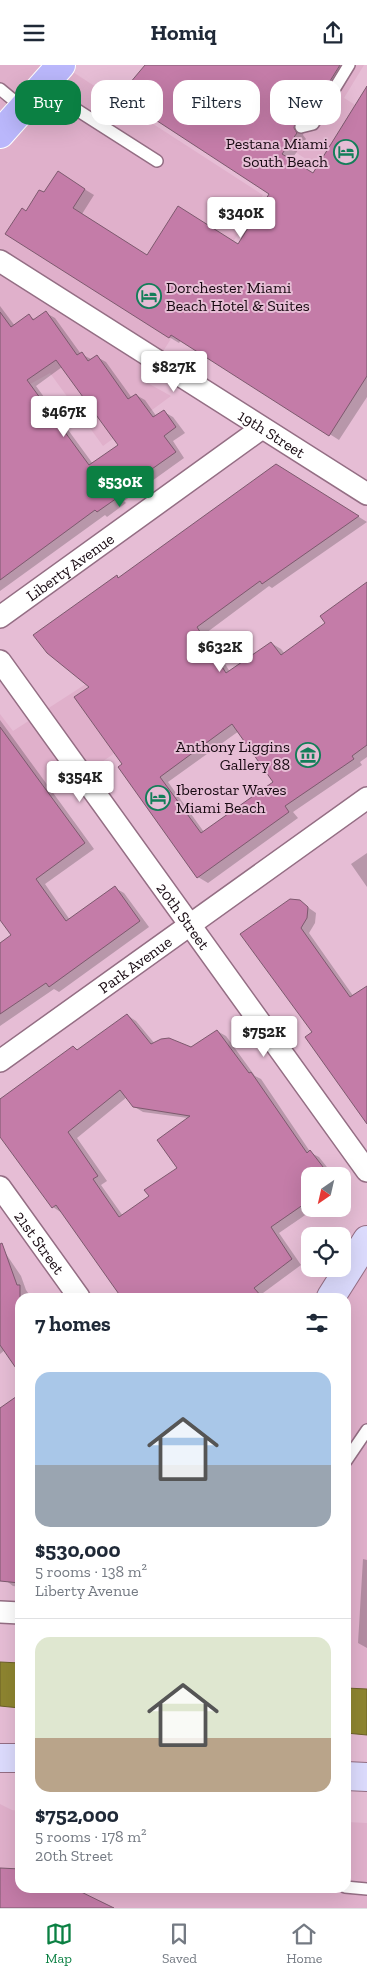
<!DOCTYPE html>
<meta charset="utf-8">
<style>
:root{--surface:#fff;--page:#f2f2f3;--text:#1f2937;--muted:#747a83;--line:#e0e1e3;--accent:#0b8043}
body{margin:0;font-family:"Zilla Slab",serif;background:var(--page);color:var(--text);height:100vh;display:flex;flex-direction:column;font-size:19px;white-space:nowrap}
*{box-sizing:border-box;margin:0}
p{font-size:16px;color:var(--muted)}
.icon{flex:none;width:28px;height:28px;fill:none;stroke:currentColor;stroke-width:2;stroke-linecap:round;stroke-linejoin:round}
.map{position:relative;flex:1;overflow:hidden}
.sheet{position:absolute;left:15px;top:1228px;width:336px;height:600px;display:flex;flex-direction:column;background:var(--surface);border-radius:15px;box-shadow:0 5px 20px #0002}
.sheet>*{flex:none}
.hud{position:absolute;left:15px;top:15px;width:338px;height:45px;display:flex;gap:10px}
.needle{width:32px;rotate:214deg}
.buttons{position:absolute;left:301px;top:1102px;display:grid;gap:10px}
.buttons a{display:grid;place-items:center;width:50px;height:50px;border-radius:10px;background:var(--surface);box-shadow:0 5px 20px #0002;font-size:25px}
.price{position:absolute;translate:-50% -42px;padding:0 11px;border-radius:5px;background:#fff;color:#222;font-size:16px;line-height:32px;filter:drop-shadow(0 1px 2px #0008)}
.price::after{content:'';position:absolute;left:50%;top:30px;width:15px;height:11px;margin-left:-8px;background:inherit;clip-path:polygon(0 0,100% 0,50% 100%)}
.price.active{background:var(--accent);color:#fff}
ul{padding:0;list-style:none}
li{display:grid;align-content:center;gap:10px;height:265px;padding:0 20px}
li+li{border-top:1px solid var(--line)}
li span{display:grid;place-items:center;height:155px;border-radius:15px;color:#555}
li>.icon{margin-inline-start:auto}
span .icon{width:90px;height:90px;fill:#fffc;stroke-width:1}
li b{font-size:21px}
h2{display:flex;justify-content:space-between;align-items:center;height:60px;padding:0 20px;font-size:21px}
.chip{padding:0 18px;border-radius:15px;background:var(--surface);box-shadow:0 5px 20px #0002;font-size:18px;line-height:45px}
.chip.active{background:var(--accent);color:#fff}
header{display:flex;justify-content:space-between;align-items:center;height:65px;padding:0 20px;background:var(--surface);font-size:22px;font-weight:700}
.menu{display:flex;justify-content:space-around;align-items:center;height:70px;border-top:1px solid var(--line);background:var(--surface);font-size:14px;color:var(--muted)}
.menu a{display:grid;justify-items:center;gap:2px}
.menu .active{color:var(--accent)}
.map>svg:first-child{display:block}
</style>
<header><svg class="icon" aria-label="menu" viewBox="0 0 24 24"><path d="M4 6h16M4 12h16M4 18h16"/></svg>Homiq<svg class="icon" aria-label="share" viewBox="0 0 24 24"><path d="M12 15V3M7 8l5-5 5 5M5 13v7h14v-7"/></svg></header>
<div class="map">
<svg width="367" height="1843" viewBox="0 0 367 1843">
<rect width="100%" height="100%" fill="#e6bdd5"/>
<path fill="#e0b0cb" d="M 0,0 L 62,0 L 263,130 L 144,316 L 171,331 L 103,381 L 50,308 L 0,336 Z
M 159,0 L 364,0 L 344,33 L 367,47 L 367,133 Z
M 168,566 L 205,626 L 0,767 L 0,649 L 13,666 Z
M 367,1165 L 367,1624 L 346,1623 L 346,1232 Z
M 0,1739 L 12,1745 L 20,1746 L 20,1822 L 346,1822 L 346,1757 L 367,1758 L 367,1843 L 0,1843 Z"/>
<path fill="#8e8530" stroke="#6b6027" d="M 0,1597 L 20,1598 L 20,1643 L 0,1641 Z
M 346,1623 L 367,1624 L 367,1670 L 346,1668 Z"/>
<path fill="#0003" fill-rule="evenodd" d="M 167,0 L 355,0 L 317,58 L 305,62 L 303,70 L 306,74 L 291,95 L 313,110 L 367,24 L 367,332 L 339,375 L 181,275 L 179,278 L 169,272 L 26,147 L 45,129 L 68,114 L 94,130 L 82,149 L 148,191 L 238,180 L 270,128 Z
M 0,241 L 15,261 L 29,251 L 36,255 L 46,248 L 55,253 L 81,289 L 91,294 L 97,292 L 106,297 L 132,333 L 136,330 L 145,335 L 157,352 L 164,347 L 173,352 L 185,368 L 173,376 L 184,393 L 124,436 L 126,438 L 107,452 L 105,450 L 0,526 ZM 62,302 L 120,380 L 93,399 L 36,321 Z
M 286,406 L 367,457 L 272,523 L 269,521 L 206,568 L 230,607 L 271,578 L 281,584 L 285,589 L 327,559 L 367,519 L 367,692 L 360,697 L 362,700 L 293,747 L 298,753 L 208,818 L 198,812 L 120,703 L 124,700 L 91,622 L 117,512 L 120,513 ZM 239,666 L 275,717 L 204,767 L 168,717 Z
M 0,655 L 94,784 L 45,819 L 70,855 L 115,823 L 124,828 L 149,862 L 59,927 L 54,924 L 0,961 L 0,879 L 13,870 L 0,853 Z
M 367,788 L 367,822 L 351,799 Z
M 299,836 L 316,848 L 315,858 L 309,868 L 354,932 L 367,923 L 367,1057 L 314,968 L 242,869 Z
M 127,950 L 136,956 L 155,979 L 191,984 L 217,966 L 226,971 L 255,1011 L 261,1014 L 311,1088 L 319,1092 L 334,1111 L 310,1111 L 310,1144 L 314,1144 L 279,1168 L 301,1200 L 263,1228 L 266,1232 L 116,1232 L 120,1230 L 62,1148 L 53,1142 L 0,1070 L 0,1035 L 73,982 L 79,985 ZM 127,1032 L 133,1041 L 143,1047 L 188,1053 L 179,1103 L 150,1132 L 123,1151 L 101,1120 L 107,1116 L 77,1073 Z
M 0,1180 L 21,1211 L 26,1225 L 31,1232 L 20,1232 L 20,1307 L 5,1285 L 0,1289 Z
M 20,1330 L 20,1522 L 13,1521 L 0,1511 L 0,1344 Z
M 363,1494 L 367,1495 L 367,1583 L 358,1578 Z"/>
<path fill="#c47ca8" stroke="#7d596e" fill-rule="evenodd" d="M 145,0 L 340,0 L 307,53 L 295,57 L 294,63 L 297,68 L 282,89 L 313,108 L 367,21 L 367,311 L 329,371 L 171,270 L 169,273 L 5,169 L 22,143 L 26,146 L 39,125 L 44,127 L 58,106 L 85,124 L 73,143 L 147,190 L 178,141 L 238,179 L 269,129 L 119,31 Z
M 46,246 L 77,290 L 82,287 L 88,296 L 97,290 L 128,334 L 136,329 L 153,352 L 164,345 L 176,362 L 164,371 L 176,387 L 115,430 L 117,433 L 97,447 L 95,445 L 0,515 L 0,247 L 11,262 L 29,249 L 33,255 ZM 56,295 L 118,380 L 89,400 L 27,315 Z
M 276,399 L 359,451 L 262,519 L 260,516 L 197,562 L 226,608 L 271,577 L 281,590 L 325,558 L 320,551 L 367,517 L 367,680 L 352,691 L 354,694 L 285,741 L 289,747 L 197,813 L 118,702 L 122,699 L 74,632 L 89,622 L 47,588 L 33,570 L 117,510 L 118,513 ZM 232,659 L 273,717 L 201,768 L 160,712 Z
M 0,662 L 85,778 L 36,814 L 66,856 L 115,821 L 140,856 L 49,922 L 46,918 L 0,949 L 0,878 L 11,870 L 0,855 Z
M 290,834 L 300,835 L 308,842 L 307,853 L 301,863 L 350,932 L 367,921 L 367,1059 L 305,972 L 312,967 L 240,869 Z
M 127,949 L 151,979 L 161,974 L 169,973 L 191,982 L 217,965 L 249,1008 L 251,1007 L 307,1088 L 310,1085 L 330,1111 L 310,1111 L 310,1135 L 271,1162 L 292,1194 L 254,1223 L 262,1232 L 121,1232 L 56,1140 L 52,1143 L 0,1072 L 0,1034 L 73,981 L 77,985 ZM 120,1025 L 133,1042 L 190,1051 L 157,1075 L 177,1103 L 144,1125 L 149,1131 L 119,1152 L 93,1114 L 98,1111 L 68,1067 Z
M 2,1178 L 17,1220 L 20,1220 L 20,1309 L 0,1280 L 0,1179 Z
M 20,1329 L 20,1518 L 0,1516 L 0,1343 Z
M 0,1803 L 20,1804 L 20,1822 L 71,1822 L 114,1843 L 0,1843 Z"/>
<g fill="none" stroke-linecap="round" stroke-linejoin="round">
<defs>
<path id="lane" d="M 41,22 L 157,96
M 0,24 L 23,43
M 301,62 L 313,59 L 349,0
M 346,1396 L 367,1365
M 345,1822 L 367,1824"/>
<g id="street">
<path id="s1" d="M 0,196 L 367,429"/>
<path id="s2" d="M 0,552 L 262,363"/>
<path id="s3" d="M 0,596 L 367,1106"/>
<path id="s4" d="M 0,996 L 367,733"/>
<path id="s5" d="M 0,1122 L 79,1232"/>
<path d="M 0,1547 L 20,1548"/>
</g>
<path id="secondary" d="M 331,1232 L 367,1175
M 0,1693 L 20,1693
M 346,1711 L 367,1712"/>
<path id="primary" d="M 0,69 L 61,0"/>
</defs>
<use href="#lane" stroke="#946e84" stroke-width="14"/>
<use href="#street" stroke="#946e84" stroke-width="24"/>
<use href="#secondary" stroke="#946e84" stroke-width="30"/>
<use href="#primary" stroke="#fff" stroke-width="30"/>
<use href="#lane" stroke="#fff" stroke-width="11"/>
<use href="#street" stroke="#fff" stroke-width="21"/>
<use href="#secondary" stroke="#dcdbfd" stroke-width="28"/>
<use href="#primary" stroke="#bab7fb" stroke-width="28"/>
</g>
<defs>
<symbol id="hotel-ring" viewBox="-11 -11 22 22"><circle r="9.5" fill="#e6bdd5" stroke="#137e59" stroke-width="1.5"/><path d="M-6-4.5h1.5V1H6V5H4.5V3h-9V5H-6ZM-4 0a1.8 1.8 0 1 1 3.6 0ZM.5 0V-2.5h3Q6-2.5 6 0Z" fill="#137e59"/></symbol>
<symbol id="museum-ring" viewBox="-11 -11 22 22"><circle r="9.5" fill="#e6bdd5" stroke="#137e59" stroke-width="1.5"/><path d="M0-6L6-3V-2H-6V-3ZM-5-1h2V3h-2ZM-1-1h2V3h-2ZM3-1h2V3H3ZM-6 4H6V6H-6Z" fill="#137e59"/></symbol>
</defs>
<g fill-rule="evenodd">
<use href="#hotel-ring" x="332" y="73" width="28" height="28"/>
<use href="#hotel-ring" x="135" y="217" width="28" height="28"/>
<use href="#museum-ring" x="294" y="676" width="28" height="28"/>
<use href="#hotel-ring" x="144" y="719" width="28" height="28"/>
</g>
<g text-anchor="middle" dominant-baseline="central" stroke-width="4" stroke-linejoin="round" paint-order="stroke">
<g font-size="16" fill="#180a12" stroke="#e6bdd5" text-anchor="end">
<text x="328" y="78">Pestana Miami<tspan x="328" dy="18">South Beach</tspan></text>
<text x="166" y="222" text-anchor="start">Dorchester Miami<tspan x="166" dy="18">Beach Hotel &amp; Suites</tspan></text>
<text x="290" y="681">Anthony Liggins<tspan x="290" dy="18">Gallery 88</tspan></text>
<text x="176" y="724" text-anchor="start">Iberostar Waves<tspan x="176" dy="18">Miami Beach</tspan></text>
</g>
<g font-size="16" fill="#180a12" stroke="#e6bdd5">
<text stroke="none"><textPath href="#s1" startOffset="322">19th Street</textPath></text>
<text stroke="none"><textPath href="#s2" startOffset="86">Liberty Avenue</textPath></text>
<text stroke="none"><textPath href="#s3" startOffset="314">20th Street</textPath></text>
<text stroke="none"><textPath href="#s4" startOffset="166">Park Avenue</textPath></text>
<text stroke="none"><textPath href="#s5" startOffset="68">21st Street</textPath></text>
</g>
</g>
</svg>
<div class="buttons">
<a><svg class="needle" viewBox="-14 -14 28 28"><path d="M0-13l5 13h-10z" fill="#e53935"/><path d="M0 13l5-13h-10z" fill="#747a83"/></svg></a>
<a><svg class="icon" aria-label="locate" viewBox="0 0 24 24"><circle cx="12" cy="12" r="6"/><path d="M12 2v4M12 18v4M2 12h4M18 12h4"/></svg></a>
</div>
<b class="price" style="left:241px;top:174px">$340K</b>
<b class="price" style="left:174px;top:328px">$827K</b>
<b class="price" style="left:64px;top:373px">$467K</b>
<b class="price active" style="left:120px;top:443px">$530K</b>
<b class="price" style="left:220px;top:608px">$632K</b>
<b class="price" style="left:80px;top:738px">$354K</b>
<b class="price" style="left:264px;top:993px">$752K</b>
<div class="hud">
<a class="chip active">Buy</a>
<a class="chip">Rent</a>
<a class="chip">Filters</a>
<a class="chip">New</a>
</div>
<section class="sheet">
<h2>7 homes<svg class="icon" aria-label="filters" viewBox="0 0 24 24"><path d="M4 7h16M4 17h16"/><circle cx="9" cy="7" r="2"/><circle cx="15" cy="17" r="2"/></svg></h2>
<ul>
<li><span style="background:linear-gradient(#a9c7e8 60%,#9aa5b1 0)"><svg class="icon" aria-label="home" viewBox="0 0 24 24"><path d="M3 11l9-7 9 7M6 9v11h12V9"/></svg></span><div><b>$530,000</b><p>5 rooms · 138 m²</p><p>Liberty Avenue</p></div></li>
<li><span style="background:linear-gradient(#dfe7d0 65%,#b9a48a 0)"><svg class="icon" aria-label="home" viewBox="0 0 24 24"><path d="M3 11l9-7 9 7M6 9v11h12V9"/></svg></span><div><b>$752,000</b><p>5 rooms · 178 m²</p><p>20th Street</p></div></li>
</ul>
</section>
</div>
<nav class="menu">
<a class="active"><svg class="icon" aria-label="map" viewBox="0 0 24 24"><path d="M3 6l6-2 6 2 6-2v14l-6 2-6-2-6 2zM9 4v14M15 6v14"/></svg>Map</a>
<a><svg class="icon" aria-label="saved" viewBox="0 0 24 24"><path d="M7 4h10v16l-5-4-5 4z"/></svg>Saved</a>
<a><svg class="icon" aria-label="home" viewBox="0 0 24 24"><path d="M3 11l9-7 9 7M6 9v11h12V9"/></svg>Home</a>
</nav>
